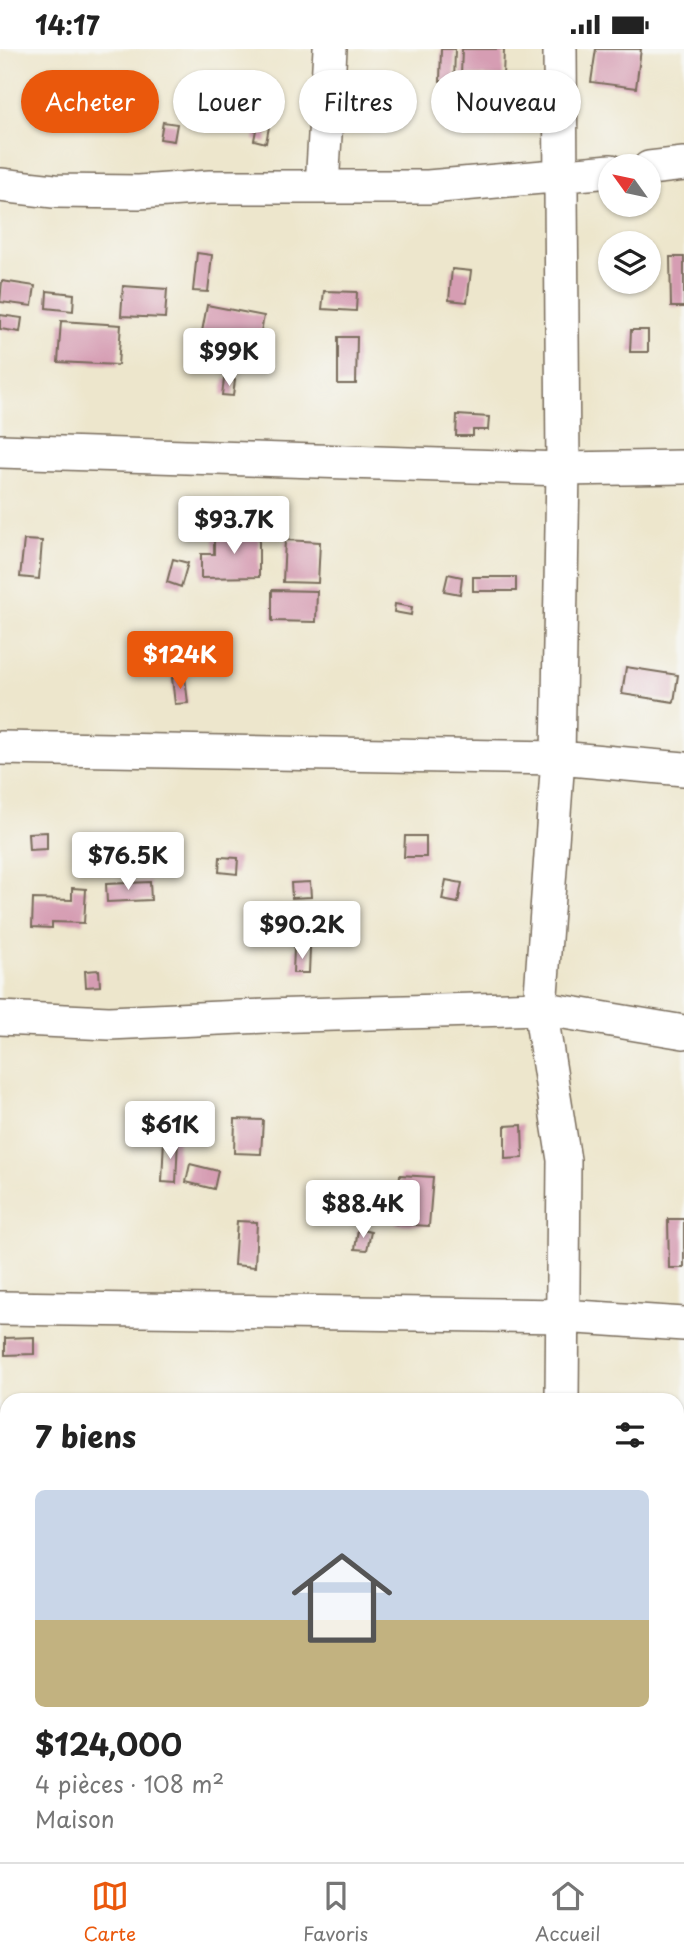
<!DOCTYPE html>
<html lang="fr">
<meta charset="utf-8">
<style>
:root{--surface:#fff;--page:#f6f6f6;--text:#222;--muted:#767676;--line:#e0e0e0;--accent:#ea580c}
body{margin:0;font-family:"Playpen Sans",sans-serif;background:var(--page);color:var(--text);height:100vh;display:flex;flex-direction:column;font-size:26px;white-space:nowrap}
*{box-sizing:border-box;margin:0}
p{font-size:23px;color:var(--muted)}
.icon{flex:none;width:38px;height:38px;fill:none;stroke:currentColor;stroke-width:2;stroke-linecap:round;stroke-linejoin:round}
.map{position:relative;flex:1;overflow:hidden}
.details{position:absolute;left:0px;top:1344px;width:684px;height:469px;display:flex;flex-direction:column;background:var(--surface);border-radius:21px 21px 0 0;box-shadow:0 2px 5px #0004}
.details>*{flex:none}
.banner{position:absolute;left:21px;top:21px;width:642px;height:63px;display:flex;gap:14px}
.needle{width:46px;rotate:303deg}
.fabs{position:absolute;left:598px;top:105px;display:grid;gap:14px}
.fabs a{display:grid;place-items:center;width:63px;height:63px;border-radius:50%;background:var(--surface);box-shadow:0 2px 5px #0004;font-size:35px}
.price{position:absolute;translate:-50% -60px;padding:0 16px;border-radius:7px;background:#fff;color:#222;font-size:23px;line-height:46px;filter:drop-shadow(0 2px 4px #0008)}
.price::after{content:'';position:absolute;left:50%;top:42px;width:21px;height:16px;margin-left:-10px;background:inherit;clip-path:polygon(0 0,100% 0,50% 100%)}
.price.active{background:var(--accent);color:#fff}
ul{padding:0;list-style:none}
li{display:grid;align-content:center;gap:14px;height:371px;padding:0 35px}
li span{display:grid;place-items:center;height:217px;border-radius:10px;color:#555}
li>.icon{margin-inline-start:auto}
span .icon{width:126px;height:126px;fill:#fffc;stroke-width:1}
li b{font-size:30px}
h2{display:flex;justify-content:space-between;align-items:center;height:84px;padding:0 35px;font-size:30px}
.tag{padding:0 24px;border-radius:32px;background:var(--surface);box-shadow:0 2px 5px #0004;font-size:24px;line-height:63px}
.tag.active{background:var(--accent);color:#fff}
.status{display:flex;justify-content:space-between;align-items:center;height:49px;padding:0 35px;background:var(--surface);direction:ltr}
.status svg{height:19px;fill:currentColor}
.tab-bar{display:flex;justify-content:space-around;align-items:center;height:98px;border-top:2px solid var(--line);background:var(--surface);font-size:19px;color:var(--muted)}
.tab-bar a{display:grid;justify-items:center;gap:4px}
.tab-bar .active{color:var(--accent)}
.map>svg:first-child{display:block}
</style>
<div class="status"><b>14:17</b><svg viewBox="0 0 49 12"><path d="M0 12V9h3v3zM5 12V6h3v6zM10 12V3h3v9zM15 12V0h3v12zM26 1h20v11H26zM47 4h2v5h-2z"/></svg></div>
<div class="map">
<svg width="684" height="1813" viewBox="0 0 684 1813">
<rect width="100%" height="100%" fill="#f6f6f2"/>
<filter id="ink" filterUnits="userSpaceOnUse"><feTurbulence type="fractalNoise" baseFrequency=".0143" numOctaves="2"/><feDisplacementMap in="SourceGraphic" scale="14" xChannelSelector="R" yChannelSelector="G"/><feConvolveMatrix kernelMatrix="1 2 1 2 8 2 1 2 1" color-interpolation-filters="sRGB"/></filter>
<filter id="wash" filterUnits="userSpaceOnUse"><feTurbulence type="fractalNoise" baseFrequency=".00686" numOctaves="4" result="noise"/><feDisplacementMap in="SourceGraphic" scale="28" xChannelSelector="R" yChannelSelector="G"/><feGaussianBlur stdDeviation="1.57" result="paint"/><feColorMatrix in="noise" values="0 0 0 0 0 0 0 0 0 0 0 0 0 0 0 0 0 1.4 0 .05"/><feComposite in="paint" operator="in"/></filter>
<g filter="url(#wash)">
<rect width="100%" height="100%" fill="#ede6cc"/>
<g id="blocks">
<path fill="#d69db3" d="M 441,0 L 455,0 L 454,33 L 440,32 Z
M 462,0 L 504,0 L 503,28 L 461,26 Z
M 596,0 L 641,0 L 636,39 L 591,33 Z
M 163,73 L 177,75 L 174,92 L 160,90 Z
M 257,76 L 269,78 L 266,94 L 254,91 Z
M 197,204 L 212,206 L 208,243 L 193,242 Z
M 670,208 L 684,208 L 684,258 L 671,258 Z
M 452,220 L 471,222 L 467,253 L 449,251 Z
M 2,232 L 35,237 L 32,257 L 0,253 Z
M 123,237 L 167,240 L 165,269 L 121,267 Z
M 47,242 L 74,245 L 73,262 L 46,259 Z
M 324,242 L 357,243 L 356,262 L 322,260 Z
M 207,256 L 264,267 L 258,298 L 201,288 Z
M 0,266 L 22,269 L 20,283 L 0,280 Z
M 61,272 L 121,276 L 118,316 L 58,313 Z
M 631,281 L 648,281 L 648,303 L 630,303 Z
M 338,288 L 357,288 L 356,335 L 338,335 Z
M 224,330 L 235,331 L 233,347 L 222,346 Z
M 457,366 L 489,368 L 488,381 L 473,381 L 473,387 L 456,387 Z
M 235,477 L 259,477 L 259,528 L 201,529 L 201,505 L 214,505 L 214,488 L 236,488 Z
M 24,491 L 42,492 L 39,530 L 20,528 Z
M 285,491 L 320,493 L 318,534 L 283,533 Z
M 173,510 L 188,514 L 181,538 L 167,533 Z
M 448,525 L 462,528 L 460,545 L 444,542 Z
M 473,528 L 516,528 L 516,542 L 473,542 Z
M 272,541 L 317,542 L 316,573 L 272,572 Z
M 395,555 L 412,558 L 411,566 L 394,563 Z
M 626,618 L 678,626 L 674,653 L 622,645 Z
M 185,628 L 188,654 L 175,655 L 172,629 Z
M 47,783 L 47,800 L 29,801 L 28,784 Z
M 405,787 L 426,787 L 426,808 L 404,808 Z
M 220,808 L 238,809 L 237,825 L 219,823 Z
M 446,831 L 462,834 L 458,854 L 442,851 Z
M 150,833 L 151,851 L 107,853 L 106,835 Z
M 310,833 L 311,848 L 292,849 L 291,834 Z
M 72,839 L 86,840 L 84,874 L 52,873 L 52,879 L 32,878 L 33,850 L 72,851 Z
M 294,899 L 310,899 L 309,924 L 293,924 Z
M 99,921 L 100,937 L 86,938 L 85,922 Z
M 189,1060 L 201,1061 L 199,1089 L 186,1088 Z
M 235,1070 L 263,1071 L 261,1105 L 234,1104 Z
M 522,1076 L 523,1109 L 505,1110 L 505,1077 Z
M 164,1089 L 178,1090 L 176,1134 L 162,1133 Z
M 190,1115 L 218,1122 L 214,1140 L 186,1133 Z
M 400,1126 L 433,1128 L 429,1177 L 396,1175 Z
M 668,1170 L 684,1170 L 684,1219 L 669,1219 Z
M 237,1172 L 257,1173 L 255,1218 L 234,1216 Z
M 358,1180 L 371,1183 L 367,1201 L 355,1200 Z
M 34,1288 L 34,1305 L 5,1306 L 5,1289 Z
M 680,1657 L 684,1657 L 684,1676 L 679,1676 Z
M 677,1685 L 684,1685 L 684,1703 L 677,1703 Z
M 94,1806 L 128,1806 L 128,1813 L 94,1813 Z"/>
</g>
</g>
<g filter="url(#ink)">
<use href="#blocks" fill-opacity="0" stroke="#796c5b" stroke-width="2"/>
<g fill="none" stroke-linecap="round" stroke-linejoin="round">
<defs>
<path id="minor" d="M 560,0 L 563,420 L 558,709 L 540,959 L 564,1111 L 562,1351
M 649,119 L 684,115
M 0,136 L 54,142 L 139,143 L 210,138 L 428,138 L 611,122
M 322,138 L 330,0
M 0,402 L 563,420 L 684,418
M 0,699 L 558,709 L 684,720
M 0,969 L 109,974 L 266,967 L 540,959 L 684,983
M 0,1259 L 562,1267 L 684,1275
M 0,1540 L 7,1540
M 677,1564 L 684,1564
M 552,1813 L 552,1806"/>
</defs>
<use href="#minor" stroke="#796c5b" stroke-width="36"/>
<use href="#minor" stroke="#fff" stroke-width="33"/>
</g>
</g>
</svg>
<div class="fabs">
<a><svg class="needle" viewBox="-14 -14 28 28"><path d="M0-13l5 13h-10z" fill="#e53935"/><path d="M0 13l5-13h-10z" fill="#767676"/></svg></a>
<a><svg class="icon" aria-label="layers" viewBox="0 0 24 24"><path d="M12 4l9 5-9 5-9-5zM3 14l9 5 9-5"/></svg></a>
</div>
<b class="price" style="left:229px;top:339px">$99K</b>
<b class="price" style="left:234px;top:507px">$93.7K</b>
<b class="price active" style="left:180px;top:642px">$124K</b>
<b class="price" style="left:128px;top:843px">$76.5K</b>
<b class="price" style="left:302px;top:912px">$90.2K</b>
<b class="price" style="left:170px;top:1112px">$61K</b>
<b class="price" style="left:363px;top:1191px">$88.4K</b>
<div class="banner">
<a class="tag active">Acheter</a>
<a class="tag">Louer</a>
<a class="tag">Filtres</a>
<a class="tag">Nouveau</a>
</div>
<section class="details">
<h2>7 biens<svg class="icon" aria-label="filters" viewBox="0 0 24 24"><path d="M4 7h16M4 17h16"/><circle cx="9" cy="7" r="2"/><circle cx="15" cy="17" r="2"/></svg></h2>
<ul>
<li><span style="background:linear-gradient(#c9d6e8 60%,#c2b280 0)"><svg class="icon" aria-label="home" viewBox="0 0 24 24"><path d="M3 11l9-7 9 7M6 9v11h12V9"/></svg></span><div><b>$124,000</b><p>4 pièces · 108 m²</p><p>Maison</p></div></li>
</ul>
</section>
</div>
<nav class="tab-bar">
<a class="active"><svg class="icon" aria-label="map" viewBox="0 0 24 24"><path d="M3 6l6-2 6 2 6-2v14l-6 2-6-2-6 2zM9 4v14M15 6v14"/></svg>Carte</a>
<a><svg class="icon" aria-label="saved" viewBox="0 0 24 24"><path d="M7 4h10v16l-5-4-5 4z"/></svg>Favoris</a>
<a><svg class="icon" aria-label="home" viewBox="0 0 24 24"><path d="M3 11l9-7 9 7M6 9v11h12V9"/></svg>Accueil</a>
</nav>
